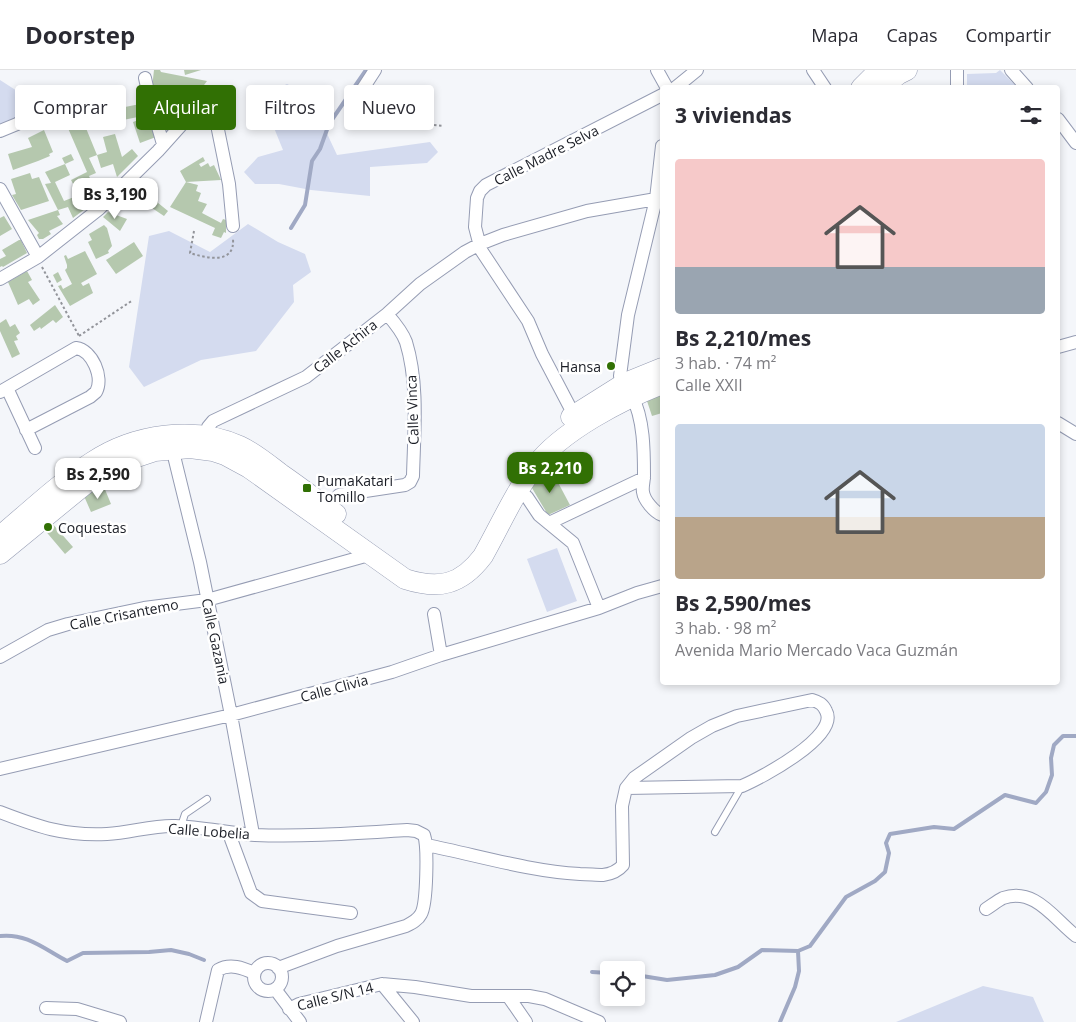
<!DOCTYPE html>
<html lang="es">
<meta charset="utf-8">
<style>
:root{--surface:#fff;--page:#f2f2f3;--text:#2b2b33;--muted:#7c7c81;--line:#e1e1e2;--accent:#317004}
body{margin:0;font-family:"Open Sans",sans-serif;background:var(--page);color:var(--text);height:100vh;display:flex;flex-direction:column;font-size:19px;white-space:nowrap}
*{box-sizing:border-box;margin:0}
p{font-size:16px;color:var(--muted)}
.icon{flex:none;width:28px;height:28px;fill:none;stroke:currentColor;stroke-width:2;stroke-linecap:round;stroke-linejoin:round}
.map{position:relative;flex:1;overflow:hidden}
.panel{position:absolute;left:660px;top:15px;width:400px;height:600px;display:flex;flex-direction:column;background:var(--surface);border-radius:5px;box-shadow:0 2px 8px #0003}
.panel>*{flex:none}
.banner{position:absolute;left:15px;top:15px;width:475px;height:45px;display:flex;gap:10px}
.fabs{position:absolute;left:600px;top:891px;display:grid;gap:10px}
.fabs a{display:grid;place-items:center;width:45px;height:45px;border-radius:5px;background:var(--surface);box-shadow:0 2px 8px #0003;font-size:25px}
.price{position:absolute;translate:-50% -42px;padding:0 11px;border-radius:10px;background:#fff;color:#222;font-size:16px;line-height:32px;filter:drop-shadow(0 1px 2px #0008)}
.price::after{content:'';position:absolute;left:50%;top:30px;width:15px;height:11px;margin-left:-8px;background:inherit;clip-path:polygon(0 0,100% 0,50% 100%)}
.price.current{background:var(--accent);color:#fff}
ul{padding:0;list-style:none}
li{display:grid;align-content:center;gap:10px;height:265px;padding:0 15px}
li span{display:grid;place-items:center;height:155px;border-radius:5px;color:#555}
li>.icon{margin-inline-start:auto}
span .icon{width:90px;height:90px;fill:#fffc;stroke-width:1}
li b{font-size:21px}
h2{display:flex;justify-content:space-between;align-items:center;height:60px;padding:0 15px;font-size:21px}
.chip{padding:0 18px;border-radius:5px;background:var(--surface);box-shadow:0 2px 8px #0003;font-size:18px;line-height:45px}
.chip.current{background:var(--accent);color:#fff}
header{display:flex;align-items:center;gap:30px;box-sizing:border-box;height:70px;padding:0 25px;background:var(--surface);border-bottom:1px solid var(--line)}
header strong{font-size:24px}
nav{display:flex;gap:28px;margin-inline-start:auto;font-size:18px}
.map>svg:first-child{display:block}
</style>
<header>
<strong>Doorstep</strong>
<nav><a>Mapa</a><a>Capas</a><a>Compartir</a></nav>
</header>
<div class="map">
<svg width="1076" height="952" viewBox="0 0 1076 952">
<rect width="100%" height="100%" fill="#f4f6fa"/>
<path fill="#d4dbef" d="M 1000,0 L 1017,17 L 967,17 L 967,4 L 996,3 Z
M 0,10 L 28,28 L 16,51 L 0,57 Z
M 287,14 L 309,25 L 337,85 L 430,72 L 438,82 L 427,93 L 370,97 L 370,126 L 311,120 L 279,114 L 255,114 L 244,102 L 258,87 L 283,80 L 261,26 Z
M 248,154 L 278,172 L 305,184 L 311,202 L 293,215 L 294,232 L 256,281 L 201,290 L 144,317 L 129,297 L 149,166 L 169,161 L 210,182 Z
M 557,478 L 577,531 L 547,542 L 527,489 Z
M 983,916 L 1033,927 L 1044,952 L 896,952 Z"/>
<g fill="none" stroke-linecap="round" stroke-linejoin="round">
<path stroke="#a0a9c4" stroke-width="4" d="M 291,158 L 305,135 L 312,91 L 320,79 L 329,54 L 366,0
M 0,866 C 27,863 44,879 67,891 L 83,883 L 149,882 L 171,880 L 189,884 L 204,890
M 592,902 L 609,903
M 636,905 L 667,910 L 715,905 L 738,897 L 762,880 L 798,881 L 810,876 L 846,827 L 875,811 L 885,802 L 889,783 L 886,773 L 890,764 L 934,757 L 954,759 L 1005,725 L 1036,733 L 1046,722 L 1052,705 L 1051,688 L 1054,675 L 1063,666 L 1076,666
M 780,952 L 795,917 L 799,901 L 798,881"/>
</g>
<path fill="#b5c8ae" d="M 154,0 L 160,0 L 161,2 L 207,11 L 190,34 L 169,55 L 163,56 L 152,18 Z
M 184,0 L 201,0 L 185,5 Z
M 145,33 L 148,45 L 98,55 L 95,43 Z
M 81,46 L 97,85 L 107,82 L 103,67 L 115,64 L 122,87 L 132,79 L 138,86 L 117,107 L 113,94 L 101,98 L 97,85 L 89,88 L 96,103 L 89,106 L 96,122 L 80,129 L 85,139 L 73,148 L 68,137 L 58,140 L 45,114 L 51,113 L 45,102 L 65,94 L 62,88 L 71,84 L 74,90 L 65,94 L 70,105 L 55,112 L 64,131 L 79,125 L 71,110 L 87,102 L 64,49 Z
M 149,46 L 156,67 L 140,73 L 133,52 Z
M 44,60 L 53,82 L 49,84 L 50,86 L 38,91 L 13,100 L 8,84 L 32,77 L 28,68 Z
M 203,87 L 205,91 L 199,94 L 201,97 L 208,93 L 210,97 L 214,95 L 221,110 L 186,112 L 198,115 L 196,121 L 201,123 L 198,131 L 207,134 L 202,143 L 221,153 L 223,149 L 226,150 L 226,163 L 224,162 L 221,168 L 212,165 L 215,158 L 170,137 L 186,112 L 180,101 Z
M 30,103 L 32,109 L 39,107 L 49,131 L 21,140 L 12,125 L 16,124 L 11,109 Z
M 146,110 L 158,122 L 152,128 L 168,141 L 164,146 L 146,134 L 149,131 L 137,119 Z
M 58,140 L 60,145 L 57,146 L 63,154 L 49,161 L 51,164 L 43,169 L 39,169 L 37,165 L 39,163 L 28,150 Z
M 108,142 L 127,149 L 120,161 L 103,147 Z
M 4,146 L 12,159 L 0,166 L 0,148 Z
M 104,155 L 107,158 L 112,176 L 108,181 L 109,183 L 96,189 L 88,172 L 92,170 L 89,164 Z
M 19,170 L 21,170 L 27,183 L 3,197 L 2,196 L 0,197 L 0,189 L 6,186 L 2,180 Z
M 134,172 L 143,186 L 116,204 L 106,190 Z
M 85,181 L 97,204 L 81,213 L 83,216 L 89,213 L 93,223 L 70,236 L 58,216 L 61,215 L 63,219 L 72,214 L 65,200 L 67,198 L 67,195 L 64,186 L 66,185 L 68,189 Z
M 27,201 L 32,210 L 28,212 L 40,230 L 33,235 L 29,229 L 18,235 L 8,212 Z
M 58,202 L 62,210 L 57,213 L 53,205 Z
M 55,235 L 63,247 L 56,253 L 53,250 L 41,259 L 40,257 L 34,261 L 30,255 Z
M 6,249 L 10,257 L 15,254 L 20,263 L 16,266 L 18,270 L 14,271 L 20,284 L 12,288 L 0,261 L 0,253 Z
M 662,323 L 662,343 L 652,346 L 646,328 Z
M 553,403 L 570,435 L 548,445 L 532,418 L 540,406 Z
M 104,417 L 111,434 L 91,442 L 84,426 Z
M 51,452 L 73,477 L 65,484 L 43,458 Z"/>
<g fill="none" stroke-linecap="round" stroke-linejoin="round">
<defs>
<path id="service" d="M 181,756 L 185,744 L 207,729
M 715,762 L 742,716"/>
<path id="minor" d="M 657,0 L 667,18
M 813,0 L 825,18
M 1011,0 L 1027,18
M 145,8 L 149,26 L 163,74
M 675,18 L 697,0
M 957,18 L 957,0
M 351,37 L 375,0
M 1058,49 L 1076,73
M 0,61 L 17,54 L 25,49 L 49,48
M 0,119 L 38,187
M 0,209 L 38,187 L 99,139 L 158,81 L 202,32 L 211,35 L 214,40 L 229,114 L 233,156
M 1058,277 L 1076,272
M 625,313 L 620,306 L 628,245 L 656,129 L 662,76
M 7,318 L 35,378
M 0,322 L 76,278 C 92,280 104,307 96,322 C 96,322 90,327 90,327 L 26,360
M 632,326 C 644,349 644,381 644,406 C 644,411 642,417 643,422 C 644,430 654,442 662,445
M 574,345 L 542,284 L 528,251 L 481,180 L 475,157 L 477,128 L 480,121 L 486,115 L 662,25
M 1058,353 L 1076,364
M 206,366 L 208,357 L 213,351 L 306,307 L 387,244 L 420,214 L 465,182 L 480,174 L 503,165 L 587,141 L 656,129 L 662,126
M 179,379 L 174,386 L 200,492 L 231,645 L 253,764
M 519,422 L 527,427 L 539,445 L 573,473 L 599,538
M 328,438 L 339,425 L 405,415 L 410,412 L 413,406 C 414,363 419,314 406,272 C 402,261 394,252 387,244
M 549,453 L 644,408
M 434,544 L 441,585
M 0,587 L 48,560 L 68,554 L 144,538 L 207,530 L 369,485
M 0,699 L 231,645 L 392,602 L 441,585 L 599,538 L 637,523 L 662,516
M 0,742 C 39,757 64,766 107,764 C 130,763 153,755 175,756 C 202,757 228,763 255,765 C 305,767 357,763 407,760 L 416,761 L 424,765 C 428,776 427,834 421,844 C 418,850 412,853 406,856 L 337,876 L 278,898
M 231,763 L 231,769 L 251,823 L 262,831 L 351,843
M 426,775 C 477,785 528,801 580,804 C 588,804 596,805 603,805 C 611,804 618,801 623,795 L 622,736 L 626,718 L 634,708 L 691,668 L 712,656 L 737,646 L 812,630 C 819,632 823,634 826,641 C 840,666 761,708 742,716 L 626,718
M 986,839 C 991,836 997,831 1003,828 C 1035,817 1054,849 1076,866
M254 907a14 14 0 1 1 28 0a14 14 0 1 1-28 0Z
M 382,914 L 413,952
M 275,919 L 300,952
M 508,926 L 526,952
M 46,938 L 77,939 L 120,952
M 289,939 L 299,934 L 382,914 L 415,917 L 471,926 L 529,926 L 545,929 L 599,952
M 206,952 L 218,900 C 230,893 243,898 254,903"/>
<path id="primary" d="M 861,18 L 879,0
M 881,18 L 899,4 L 907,0
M 571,347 L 625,313 L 662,298
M 0,466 C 30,441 59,413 92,392 C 134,364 194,355 240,376 C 255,383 268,394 281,404 C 300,417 318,431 336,444
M 0,484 L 88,412 L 117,395 L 134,388 L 155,381 L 190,378 L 213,381 L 225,385 L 249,398 L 405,509 C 439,520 461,515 483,486 C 500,456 514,423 535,396 C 561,361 622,330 662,314"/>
</defs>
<use href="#service" stroke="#959cb3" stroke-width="8"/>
<use href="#minor" stroke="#959cb3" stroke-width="14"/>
<use href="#primary" stroke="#959cb3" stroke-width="21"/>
<path stroke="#92949a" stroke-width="2" stroke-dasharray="2.5 2.5" stroke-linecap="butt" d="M 352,49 L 352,51 L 368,56 L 413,53 L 443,56
M 194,161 L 190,183 C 206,188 235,195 233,169
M 42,197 L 79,266
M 79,266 L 133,230"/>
<use href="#service" stroke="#fff" stroke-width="6"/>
<use href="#minor" stroke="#fff" stroke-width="12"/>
<use href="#primary" stroke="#fff" stroke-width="20"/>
</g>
<g fill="#317004" stroke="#fff" stroke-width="2">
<circle cx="611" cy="296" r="5"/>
<rect x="302" y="413" width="10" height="10" rx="2.5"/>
<circle cx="48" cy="457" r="5"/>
</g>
<g text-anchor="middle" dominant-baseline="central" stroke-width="5" stroke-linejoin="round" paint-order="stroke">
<g font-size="14" fill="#191c24" stroke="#fff">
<text transform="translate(546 85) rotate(-27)">Calle Madre Selva</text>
<text transform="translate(345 276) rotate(-38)">Calle Achira</text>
<text transform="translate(412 340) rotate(-92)">Calle Vinca</text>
<text transform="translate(124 544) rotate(-11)">Calle Crisantemo</text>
<text transform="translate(216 571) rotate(78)">Calle Gazania</text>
<text transform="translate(334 618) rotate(-15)">Calle Clivia</text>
<text transform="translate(209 761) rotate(4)">Calle Lobelia</text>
<text transform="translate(335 926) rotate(-14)">Calle S/N 14</text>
</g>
<g font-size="14" fill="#191c24" stroke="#fff" text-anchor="start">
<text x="601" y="296" text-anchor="end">Hansa</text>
<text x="317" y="410">PumaKatari<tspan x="317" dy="16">Tomillo</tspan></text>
<text x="58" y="457">Coquestas</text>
</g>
</g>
</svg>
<div class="fabs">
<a><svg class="icon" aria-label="locate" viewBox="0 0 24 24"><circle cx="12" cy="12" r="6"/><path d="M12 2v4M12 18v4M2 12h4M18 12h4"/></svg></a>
</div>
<b class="price" style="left:115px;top:150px">Bs 3,190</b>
<b class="price current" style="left:550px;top:424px">Bs 2,210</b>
<b class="price" style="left:98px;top:430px">Bs 2,590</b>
<div class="banner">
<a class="chip">Comprar</a>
<a class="chip current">Alquilar</a>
<a class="chip">Filtros</a>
<a class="chip">Nuevo</a>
</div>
<section class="panel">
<h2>3 viviendas<svg class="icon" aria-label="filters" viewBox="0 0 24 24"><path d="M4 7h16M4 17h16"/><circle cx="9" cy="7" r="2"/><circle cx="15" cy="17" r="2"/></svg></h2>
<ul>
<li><span style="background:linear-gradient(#f6c9c9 70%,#9aa5b1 0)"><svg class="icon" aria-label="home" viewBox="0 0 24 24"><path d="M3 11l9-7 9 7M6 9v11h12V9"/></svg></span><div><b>Bs 2,210/mes</b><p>3 hab. · 74 m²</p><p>Calle XXII</p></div></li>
<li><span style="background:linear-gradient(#c9d6e8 60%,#b9a48a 0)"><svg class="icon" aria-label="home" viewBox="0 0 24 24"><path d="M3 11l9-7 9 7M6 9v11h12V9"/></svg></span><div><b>Bs 2,590/mes</b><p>3 hab. · 98 m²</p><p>Avenida Mario Mercado Vaca Guzmán</p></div></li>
</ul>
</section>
</div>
